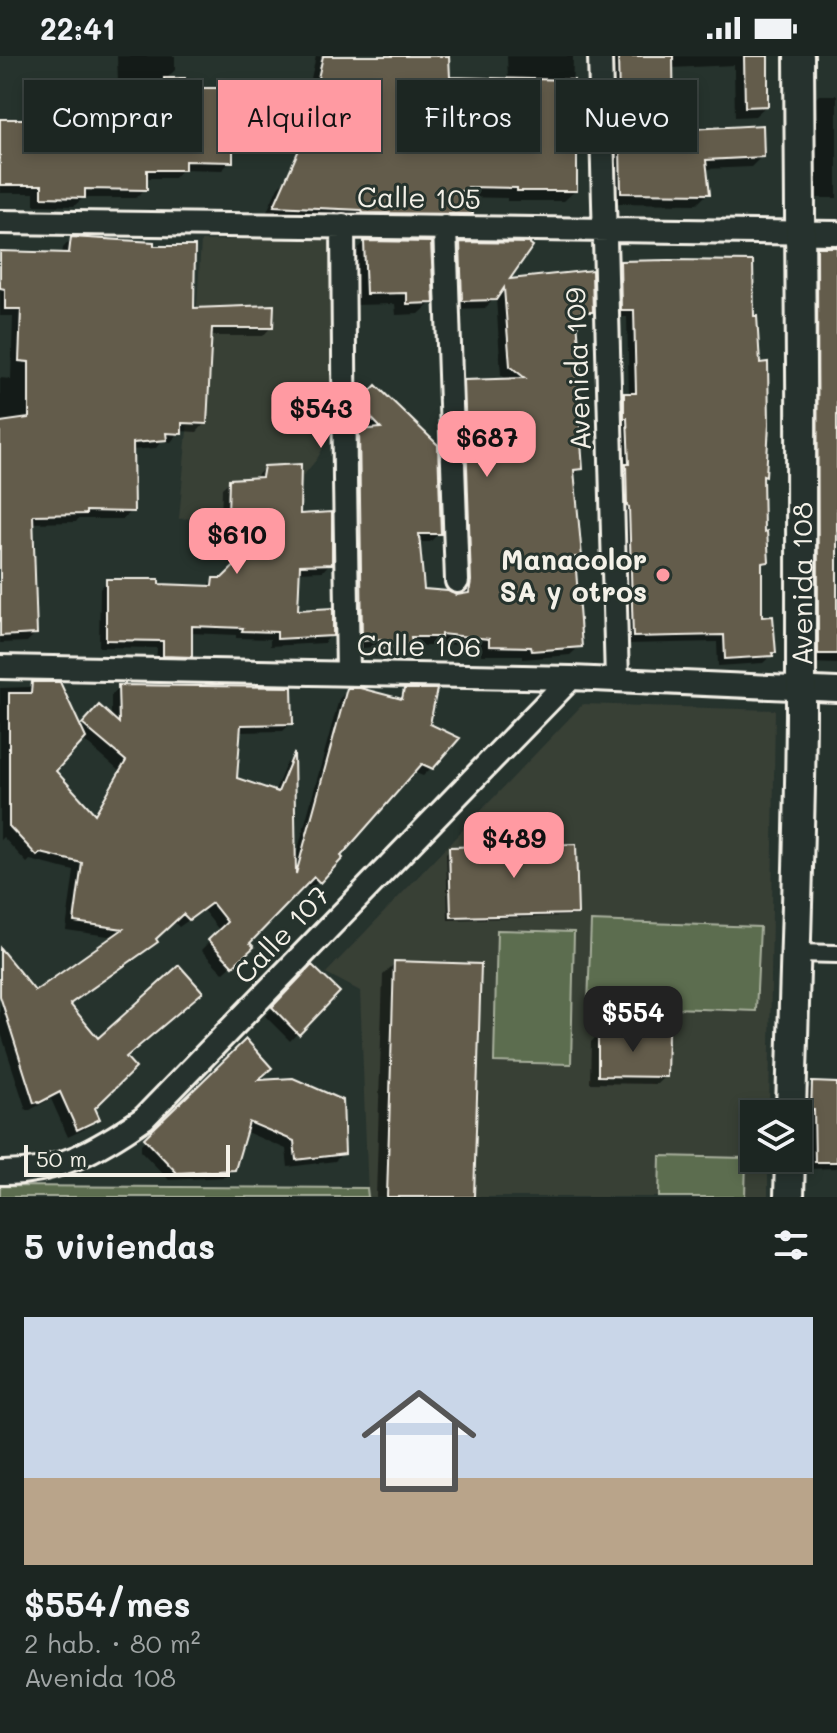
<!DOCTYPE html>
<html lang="es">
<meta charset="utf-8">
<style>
:root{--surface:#1c2622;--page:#29322f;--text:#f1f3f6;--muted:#a0a5a5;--line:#3a4340;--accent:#ff9aa2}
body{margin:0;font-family:Mali,sans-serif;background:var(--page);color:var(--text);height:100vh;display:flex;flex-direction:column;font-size:30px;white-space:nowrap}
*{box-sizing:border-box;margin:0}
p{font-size:26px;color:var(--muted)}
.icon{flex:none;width:44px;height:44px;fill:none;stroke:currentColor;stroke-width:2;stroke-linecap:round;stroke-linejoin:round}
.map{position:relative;height:1141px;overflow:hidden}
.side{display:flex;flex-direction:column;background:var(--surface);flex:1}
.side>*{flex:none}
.guide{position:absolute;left:24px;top:24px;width:790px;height:72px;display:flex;gap:16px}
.tools{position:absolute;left:740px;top:1044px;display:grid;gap:16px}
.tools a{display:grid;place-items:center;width:72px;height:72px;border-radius:0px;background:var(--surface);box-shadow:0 4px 12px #0003,0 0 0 2px var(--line);font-size:40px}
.scale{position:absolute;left:24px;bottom:20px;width:206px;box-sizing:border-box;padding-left:8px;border:4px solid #f4f1e8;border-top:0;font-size:22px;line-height:28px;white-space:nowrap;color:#f4f1e8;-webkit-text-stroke:6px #26332d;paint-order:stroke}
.price{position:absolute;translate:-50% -68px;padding:0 18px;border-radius:16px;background:var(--accent);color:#111;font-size:26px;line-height:52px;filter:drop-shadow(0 2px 4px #0008)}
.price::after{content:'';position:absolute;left:50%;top:48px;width:24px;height:18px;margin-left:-12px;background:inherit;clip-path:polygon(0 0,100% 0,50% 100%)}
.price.active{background:#222;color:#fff}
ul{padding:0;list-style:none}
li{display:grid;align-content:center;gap:16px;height:424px;padding:0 24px}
li span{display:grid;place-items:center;height:248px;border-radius:0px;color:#555}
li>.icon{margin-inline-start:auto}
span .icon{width:144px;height:144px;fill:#fffc;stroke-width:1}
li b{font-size:34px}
h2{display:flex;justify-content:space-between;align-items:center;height:96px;padding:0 24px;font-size:34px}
.tag{padding:0 28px;border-radius:0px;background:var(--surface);box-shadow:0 4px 12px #0003,0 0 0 2px var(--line);font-size:28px;line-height:72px}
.tag.active{background:var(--accent);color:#111}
.status{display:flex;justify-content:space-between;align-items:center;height:56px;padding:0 40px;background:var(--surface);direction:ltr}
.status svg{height:22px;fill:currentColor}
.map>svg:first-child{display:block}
</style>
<div class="status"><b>22:41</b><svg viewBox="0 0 49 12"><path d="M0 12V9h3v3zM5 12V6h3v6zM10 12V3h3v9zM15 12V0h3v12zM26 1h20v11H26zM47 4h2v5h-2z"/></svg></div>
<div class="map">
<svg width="837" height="1141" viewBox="0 0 837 1141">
<rect width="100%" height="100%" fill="#26332d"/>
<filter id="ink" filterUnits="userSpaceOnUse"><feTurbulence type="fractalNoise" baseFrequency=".0125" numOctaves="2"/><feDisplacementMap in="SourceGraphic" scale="16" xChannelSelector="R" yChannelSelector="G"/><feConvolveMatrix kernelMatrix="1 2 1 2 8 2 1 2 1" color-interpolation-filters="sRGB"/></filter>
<g filter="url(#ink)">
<path fill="#383f36" d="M 349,179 L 357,208 L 358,261 L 354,327 L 338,364 L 317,403 L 303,420 L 300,456 L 179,463 L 194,298 L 201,185 Z
M 583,648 L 775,654 L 769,1058 L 754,1058 L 754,1102 L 768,1102 L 768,1141 L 368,1141 L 360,935 L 326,917 Z"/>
<path fill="#5b6d4f" stroke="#a8af9c" stroke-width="2" d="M 591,865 L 760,871 L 756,955 L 588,949 Z
M 497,874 L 574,876 L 571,1008 L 494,1006 Z
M 660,1100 L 746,1102 L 745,1141 L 659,1141 Z
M 0,1130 L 367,1132 L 368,1141 L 0,1141 Z"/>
<path fill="#0007" fill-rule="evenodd" d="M 117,0 L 175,0 L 175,14 L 165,24 L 183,34 L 231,105 L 222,114 L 182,113 L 174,122 L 145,122 L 145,133 L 136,142 L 83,142 L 74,150 L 34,149 L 34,137 L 0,137 L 0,65 L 29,80 L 72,82 L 72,58 L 81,49 L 104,66 L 156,66 L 156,33 L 164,25 L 118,26 Z
M 316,0 L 447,0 L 448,23 L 508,24 L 507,0 L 573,0 L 571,88 L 575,135 L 564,145 L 507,145 L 507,142 L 459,141 L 471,158 L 460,168 L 265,160 L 278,131 L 289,120 L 292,120 L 302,63 Z
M 611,0 L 766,0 L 766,50 L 755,60 L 735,61 L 734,9 L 671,12 L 673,76 L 762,100 L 751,111 L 705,113 L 708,137 L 697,148 L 611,147 Z
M 819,39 L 837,39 L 837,142 L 813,142 L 811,47 Z
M 71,183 L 192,254 L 271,271 L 263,280 L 209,280 L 205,367 L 197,376 L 180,375 L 171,386 L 162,385 L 156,392 L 131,394 L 132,455 L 123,463 L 78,463 L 76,466 L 31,467 L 35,578 L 27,586 L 0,587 L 0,322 L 11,323 L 13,260 L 0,260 L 0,197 L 62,199 L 63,192 Z
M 364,187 L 432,246 L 419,258 L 396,259 L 395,248 L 354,249 L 352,199 Z
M 460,188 L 506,226 L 591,255 L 582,264 L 578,264 L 575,267 L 580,331 L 576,335 L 581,413 L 573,421 L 579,500 L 573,506 L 580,590 L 570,599 L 523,603 L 523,599 L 481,599 L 481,591 L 432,587 L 430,590 L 408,590 L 401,596 L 374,601 L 373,591 L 353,593 L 350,385 L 360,376 L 367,375 L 351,358 L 376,332 L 439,477 L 430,486 L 418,486 L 422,534 L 462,540 L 456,335 L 465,326 L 508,324 L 501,319 L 496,241 L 485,252 L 453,253 L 451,197 Z
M 818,193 L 837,193 L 837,608 L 809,607 L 808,203 Z
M 620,207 L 752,262 L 764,419 L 761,422 L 762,478 L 767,505 L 760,512 L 760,563 L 774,597 L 763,607 L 718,610 L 717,586 L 626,588 L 617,347 L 624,339 L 629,339 L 627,261 L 614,261 L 613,214 Z
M 265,412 L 330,507 L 323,515 L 298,516 L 296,556 L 331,579 L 324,587 L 270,590 L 270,583 L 236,582 L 236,579 L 190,577 L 190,600 L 182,608 L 156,607 L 157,592 L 99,591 L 100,533 L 107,525 L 206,531 L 213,524 L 223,524 L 245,502 L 244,465 L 221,466 L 222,432 L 230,425 L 256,423 L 257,419 Z
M 32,628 L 79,673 L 99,652 L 111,663 L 111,640 L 119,631 L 291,667 L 283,675 L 238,676 L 235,723 L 274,737 L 286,708 L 292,702 L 295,804 L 339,643 L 348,634 L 396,644 L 405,635 L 428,669 L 431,712 L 423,720 L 413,716 L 318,825 L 310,834 L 305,828 L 248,887 L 251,891 L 223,917 L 201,894 L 220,875 L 203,854 L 179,871 L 173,865 L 68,949 L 98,985 L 124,1002 L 92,1052 L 97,1063 L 89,1071 L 68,1081 L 51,1043 L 30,1054 L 26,1054 L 0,974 L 0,895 L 35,938 L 115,881 L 66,874 L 74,815 L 30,804 L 27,807 L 3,781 L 0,784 L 0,632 L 29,631 ZM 82,683 L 119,715 L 93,759 L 53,715 Z
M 450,793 L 576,857 L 572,860 L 448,864 L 446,797 Z
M 395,907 L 472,1141 L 376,1141 L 383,919 Z
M 312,912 L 337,936 L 290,985 L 265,960 Z
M 599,978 L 665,1020 L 657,1028 L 590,1027 L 591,986 Z
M 246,986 L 254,1027 L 343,1097 L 335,1105 L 288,1111 L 286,1093 L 244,1075 L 233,1113 L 225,1121 L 169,1124 L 141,1095 L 141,1088 Z
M 813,1028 L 837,1029 L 837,1112 L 808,1113 L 806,1061 L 804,1061 L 805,1036 Z"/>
<path fill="#635b4c" stroke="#f4f1e8" stroke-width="2" d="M 323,0 L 449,0 L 450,21 L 574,24 L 573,86 L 577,86 L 577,135 L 517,135 L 517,132 L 468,131 L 469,135 L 453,135 L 471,147 L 473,158 L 363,157 L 362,154 L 274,150 L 305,80 Z
M 618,0 L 673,0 L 674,74 L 763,69 L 764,101 L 706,104 L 710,138 L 621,137 Z
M 744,0 L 768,0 L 768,50 L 745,51 Z
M 164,22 L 185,22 L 185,32 L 233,32 L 233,106 L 185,105 L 185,114 L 147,114 L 147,134 L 85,133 L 85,142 L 42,141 L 42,129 L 0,129 L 0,63 L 31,63 L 31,78 L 80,80 L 80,47 L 106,47 L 106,64 L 164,64 Z
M 71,181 L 154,186 L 154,190 L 195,190 L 194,252 L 274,249 L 273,272 L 212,272 L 207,368 L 182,367 L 182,378 L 166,377 L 167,384 L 133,387 L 134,456 L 86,455 L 86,458 L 33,459 L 37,578 L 0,580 L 0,366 L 29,362 L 29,306 L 19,305 L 21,253 L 5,253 L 5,233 L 0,232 L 0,195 L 69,197 Z
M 364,185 L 431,186 L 434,247 L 407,248 L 407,237 L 366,238 Z
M 460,186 L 529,187 L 533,190 L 510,223 L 592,214 L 593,256 L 581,256 L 581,263 L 577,263 L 582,331 L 577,332 L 583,413 L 574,414 L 582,501 L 575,501 L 582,591 L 532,595 L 531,591 L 489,590 L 489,583 L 441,578 L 441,581 L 411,581 L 412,588 L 383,593 L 381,583 L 362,585 L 359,374 L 381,372 L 358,348 L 376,329 L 438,389 L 441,478 L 419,478 L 424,533 L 448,535 L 457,539 L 469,537 L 471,525 L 464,324 L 525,322 L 510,310 L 504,232 L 496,244 L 462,245 Z
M 817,191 L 837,191 L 837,598 L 818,598 Z
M 669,204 L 753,205 L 754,260 L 757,260 L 760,307 L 768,306 L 769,368 L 766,420 L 763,419 L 764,476 L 767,475 L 769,506 L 762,507 L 762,561 L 773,560 L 776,597 L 772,597 L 773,600 L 725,603 L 724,579 L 633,581 L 629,451 L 627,450 L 626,408 L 629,408 L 627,362 L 624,362 L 624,337 L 636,337 L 634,254 L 621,254 L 620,205 Z
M 301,408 L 300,458 L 332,456 L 332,508 L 300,509 L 298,554 L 333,552 L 333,580 L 277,583 L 277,576 L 242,575 L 243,572 L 192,570 L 192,601 L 163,600 L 163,585 L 106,584 L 106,523 L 159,523 L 159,528 L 212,530 L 213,522 L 222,522 L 252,493 L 250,459 L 228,460 L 229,423 L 262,421 L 264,410 Z
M 32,626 L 60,626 L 86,682 L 56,715 L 95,758 L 126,705 L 82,668 L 99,649 L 119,667 L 118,629 L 292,631 L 293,668 L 241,669 L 237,722 L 278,736 L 294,697 L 296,818 L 347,632 L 360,632 L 402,643 L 404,633 L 437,633 L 430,668 L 460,682 L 433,713 L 422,708 L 341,800 L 343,802 L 320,827 L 314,821 L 250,887 L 254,891 L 233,910 L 208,884 L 227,866 L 212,847 L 189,864 L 183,858 L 156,883 L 158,886 L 70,948 L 98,982 L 179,909 L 203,936 L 126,1001 L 136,1012 L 95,1052 L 100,1063 L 77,1074 L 60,1036 L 39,1047 L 38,1046 L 34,1047 L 0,940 L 0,892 L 35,935 L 123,873 L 74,866 L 82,807 L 41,797 L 37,800 L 9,770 L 9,637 L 31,637 Z
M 576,788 L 578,858 L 451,861 L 449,791 Z
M 394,905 L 481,908 L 474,1141 L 387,1141 Z
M 312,909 L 340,936 L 299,979 L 272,951 Z
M 598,976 L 668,976 L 667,1021 L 598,1020 Z
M 246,983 L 272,1012 L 258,1024 L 293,1022 L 343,1044 L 345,1098 L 296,1104 L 294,1085 L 249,1066 L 235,1114 L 177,1117 L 144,1082 Z
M 812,1026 L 837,1027 L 837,1106 L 815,1106 L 814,1054 L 811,1054 Z"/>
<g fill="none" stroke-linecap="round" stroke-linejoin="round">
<defs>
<path id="pedestrian" d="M 797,897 L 837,898"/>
<path id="minor" d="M 600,0 L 617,624
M 0,166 L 837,177
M 343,170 L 345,423 L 348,617
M 445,171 L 457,525
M 0,611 L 571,622 L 837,634
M 0,1117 C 57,1118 99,1093 144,1062 L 571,622"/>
<g id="tertiary">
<path id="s1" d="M 791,1058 C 794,925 800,792 801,659 C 802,439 801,220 799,0"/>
<path d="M 789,1141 L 790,1102"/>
</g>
</defs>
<use href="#pedestrian" stroke="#f4f1e8" stroke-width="22"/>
<use href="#minor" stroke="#f4f1e8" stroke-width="28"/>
<use href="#tertiary" stroke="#f4f1e8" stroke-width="34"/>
<use href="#pedestrian" stroke="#26332d" stroke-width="16"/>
<use href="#minor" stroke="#26332d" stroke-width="22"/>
<use href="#tertiary" stroke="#26332d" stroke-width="28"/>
</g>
</g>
<circle fill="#ff9aa2" stroke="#26332d" stroke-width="3" cx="663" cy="519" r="8"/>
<g text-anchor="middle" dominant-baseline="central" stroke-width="6" stroke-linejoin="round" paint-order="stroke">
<g font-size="28" fill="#f4f1e8" stroke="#26332d">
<text transform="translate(419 141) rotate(1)">Calle 105</text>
<text transform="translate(577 313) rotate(-92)">Avenida 109</text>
<text stroke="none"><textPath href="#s1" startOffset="530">Avenida 108</textPath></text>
<text transform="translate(419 589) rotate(1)">Calle 106</text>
<text transform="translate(281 878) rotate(-46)">Calle 107</text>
</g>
<g font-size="28" font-weight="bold" fill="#f4f1e8" stroke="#26332d" text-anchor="end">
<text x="647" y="503">Manacolor<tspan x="647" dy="32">SA y otros</tspan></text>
</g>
</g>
</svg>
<div class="tools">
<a><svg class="icon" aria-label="layers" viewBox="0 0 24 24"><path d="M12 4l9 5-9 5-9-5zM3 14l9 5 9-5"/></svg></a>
</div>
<div class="scale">50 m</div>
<b class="price" style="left:321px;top:394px">$543</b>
<b class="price" style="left:487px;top:423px">$687</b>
<b class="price" style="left:237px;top:520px">$610</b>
<b class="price" style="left:514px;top:824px">$489</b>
<b class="price active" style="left:633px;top:998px">$554</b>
<div class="guide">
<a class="tag">Comprar</a>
<a class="tag active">Alquilar</a>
<a class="tag">Filtros</a>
<a class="tag">Nuevo</a>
</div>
</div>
<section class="side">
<h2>5 viviendas<svg class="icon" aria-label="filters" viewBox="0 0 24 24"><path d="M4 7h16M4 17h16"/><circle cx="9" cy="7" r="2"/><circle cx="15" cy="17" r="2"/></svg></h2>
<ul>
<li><span style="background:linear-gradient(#c9d6e8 65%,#b9a48a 0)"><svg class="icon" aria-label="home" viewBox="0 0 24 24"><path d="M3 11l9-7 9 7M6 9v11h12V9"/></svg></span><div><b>$554/mes</b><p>2 hab. · 80 m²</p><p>Avenida 108</p></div></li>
</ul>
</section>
